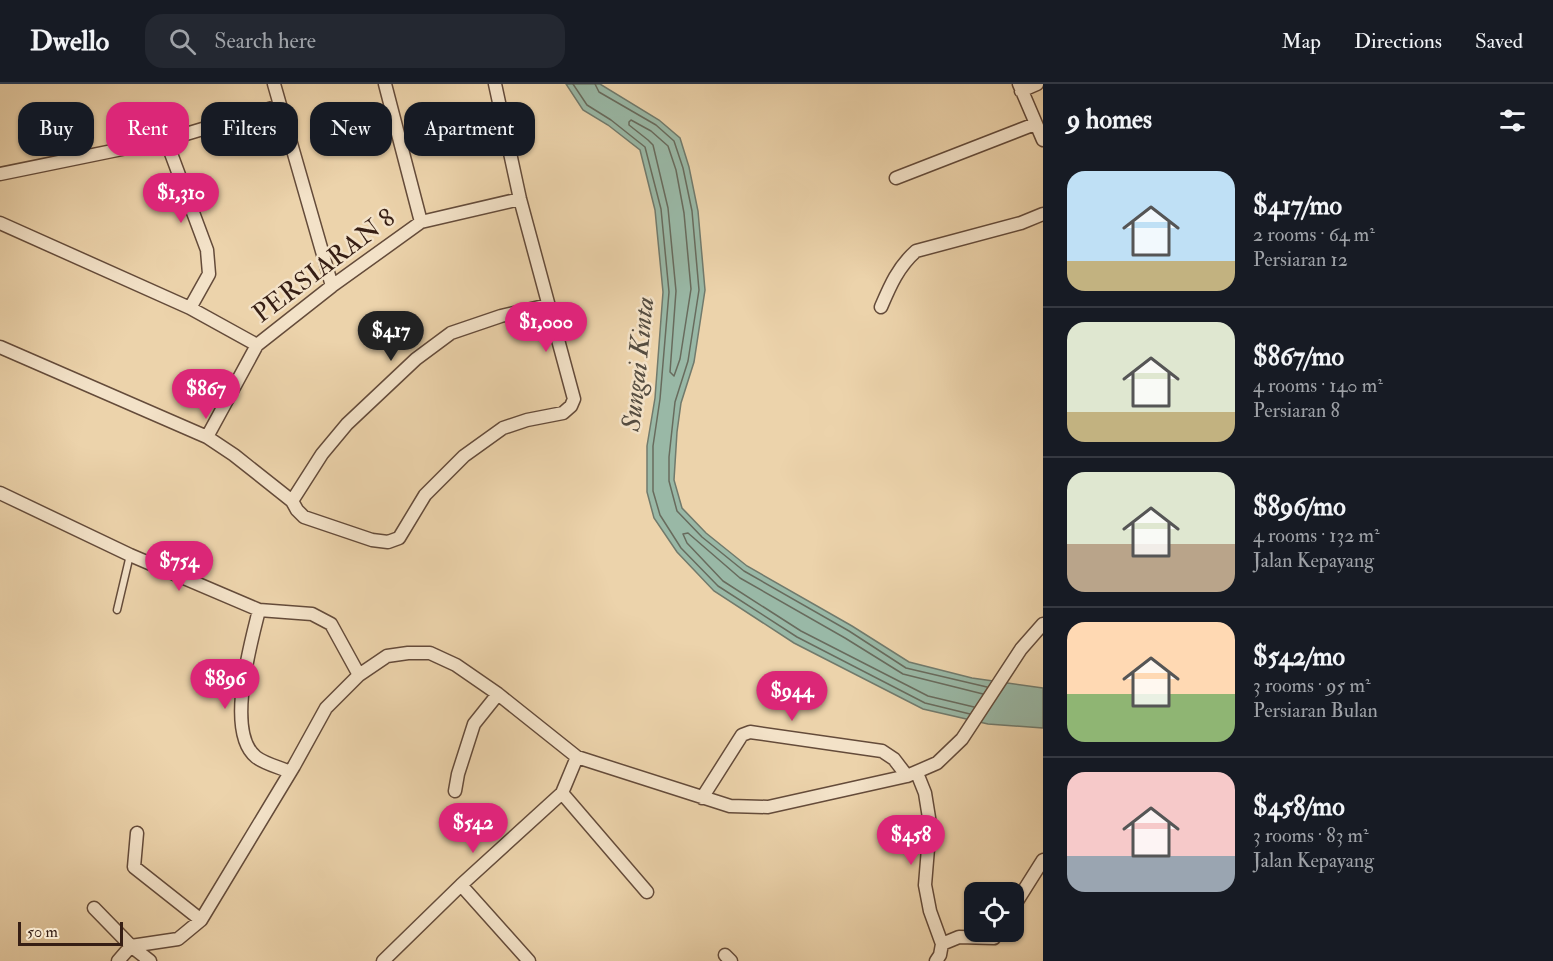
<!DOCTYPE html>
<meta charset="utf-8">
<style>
:root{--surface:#171b24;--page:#242831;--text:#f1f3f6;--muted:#9ea1a6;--line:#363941;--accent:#db2777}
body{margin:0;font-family:"IM FELL Double Pica",serif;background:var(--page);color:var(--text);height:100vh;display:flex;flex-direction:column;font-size:22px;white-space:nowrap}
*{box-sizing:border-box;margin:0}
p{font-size:20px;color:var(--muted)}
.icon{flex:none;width:33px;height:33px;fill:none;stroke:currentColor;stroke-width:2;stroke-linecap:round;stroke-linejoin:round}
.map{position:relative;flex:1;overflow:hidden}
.side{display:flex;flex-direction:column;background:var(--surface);width:510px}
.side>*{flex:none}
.hud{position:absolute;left:18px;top:18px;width:570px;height:54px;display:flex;gap:12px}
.tools{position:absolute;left:964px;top:798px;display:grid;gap:12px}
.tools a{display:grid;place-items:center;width:60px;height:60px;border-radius:12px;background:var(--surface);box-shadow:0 2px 4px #0004;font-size:30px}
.scale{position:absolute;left:18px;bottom:15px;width:105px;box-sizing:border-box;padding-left:6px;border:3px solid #361e14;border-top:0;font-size:16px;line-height:21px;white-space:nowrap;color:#361e14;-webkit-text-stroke:4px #f3e2c8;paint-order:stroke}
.price{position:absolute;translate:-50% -51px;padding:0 14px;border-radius:21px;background:var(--accent);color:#fff;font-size:20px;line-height:39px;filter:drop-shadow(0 2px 3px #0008)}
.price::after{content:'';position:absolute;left:50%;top:36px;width:18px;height:14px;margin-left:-9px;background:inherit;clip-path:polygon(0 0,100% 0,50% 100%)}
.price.active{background:#222;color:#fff}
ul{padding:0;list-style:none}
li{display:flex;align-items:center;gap:18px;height:150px;padding:0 24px}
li+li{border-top:2px solid var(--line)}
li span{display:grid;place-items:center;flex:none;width:168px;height:120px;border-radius:18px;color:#555}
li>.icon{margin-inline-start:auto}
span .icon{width:72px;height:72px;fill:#fffc;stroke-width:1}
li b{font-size:26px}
h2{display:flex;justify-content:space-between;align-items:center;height:72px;padding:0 24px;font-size:26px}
.chip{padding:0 21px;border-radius:18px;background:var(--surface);box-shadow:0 2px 4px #0004;font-size:21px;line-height:54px}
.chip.active{background:var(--accent);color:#fff}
header{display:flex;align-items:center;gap:36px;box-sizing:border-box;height:84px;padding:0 30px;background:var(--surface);border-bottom:2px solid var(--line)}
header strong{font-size:28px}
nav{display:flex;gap:33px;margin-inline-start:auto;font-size:21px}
.search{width:420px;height:54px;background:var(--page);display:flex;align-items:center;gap:15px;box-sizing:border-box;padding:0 21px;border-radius:18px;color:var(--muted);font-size:22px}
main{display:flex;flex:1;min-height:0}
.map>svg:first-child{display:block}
</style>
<header>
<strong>Dwello</strong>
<div class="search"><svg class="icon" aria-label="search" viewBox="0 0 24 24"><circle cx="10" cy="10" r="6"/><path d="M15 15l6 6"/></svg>Search here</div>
<nav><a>Map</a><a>Directions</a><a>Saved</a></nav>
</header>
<main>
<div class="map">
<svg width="1043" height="877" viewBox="0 0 1043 877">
<rect width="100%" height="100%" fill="#ecd3ab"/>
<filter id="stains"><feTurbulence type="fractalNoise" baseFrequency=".00333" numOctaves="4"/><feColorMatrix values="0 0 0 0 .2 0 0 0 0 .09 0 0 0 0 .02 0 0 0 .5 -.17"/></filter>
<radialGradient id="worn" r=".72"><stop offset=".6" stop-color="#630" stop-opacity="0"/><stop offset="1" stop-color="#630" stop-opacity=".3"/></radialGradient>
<path fill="#99b8a6" stroke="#717a6c" stroke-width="1.5" d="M 566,0 L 600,0 L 659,36 L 680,54 L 689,83 L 698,127 L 705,206 L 694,278 L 681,319 L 677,348 L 674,396 L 682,424 L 706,449 L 747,482 L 852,542 L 909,578 L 972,594 L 1043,604 L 1043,644 L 988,640 L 923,625 L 794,559 L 714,507 L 677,468 L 654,434 L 647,408 L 647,362 L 655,314 L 663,208 L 655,126 L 640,66 L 608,41 L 583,26 Z"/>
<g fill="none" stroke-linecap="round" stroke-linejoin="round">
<path stroke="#686b5d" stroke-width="1.5" d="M 573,0 L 587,21 L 611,36 L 645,63 L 661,125 L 669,208 L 660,315 L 653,362 L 653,407 L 660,431 L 681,464 L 718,502 L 797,553 L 925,619 L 970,630
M 595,0 L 599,8 L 656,41 L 674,57 L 683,84 L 692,127 L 699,206 L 688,277 L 675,318 L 669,373 L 669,397 L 677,427 L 702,453 L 744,487 L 849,547 L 906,584 L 987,603
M 631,36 L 651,47 L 668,62 L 676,86 L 684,129 L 691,205 L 680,275 L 674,292 L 670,288 L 676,207 L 668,124 L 653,61 L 648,56 L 629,41 L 629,38 Z
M 974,623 L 928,612 L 801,547 L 723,497 L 687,459 L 683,450 L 688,449 L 740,494 L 845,554 L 903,590 L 983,610"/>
<defs>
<path id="lane" d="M 117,526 L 130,471"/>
<path id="street" d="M 274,0 L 332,202
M 385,0 L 421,138
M 1019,0 L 1043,56
M 1021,7 L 1037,0
M 166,56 L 207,166 L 209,190 L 190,224
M 0,90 L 166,56 L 279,22
M 896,94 L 1035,40
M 0,139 L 190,224 L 257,261
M 881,223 C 890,202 898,183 916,167 L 1021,139 L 1043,130
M 0,263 L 207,353 L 234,371 L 292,417 L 297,426 L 304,433 L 372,456 L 388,458 L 399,454 L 425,411 L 464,372 L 503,344 L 527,336 L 563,329 L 571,322 L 574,315 L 520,115 L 495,0
M 207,353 L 257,261 L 332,202 L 421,138 L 520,115
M 0,409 L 130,471 L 259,526 L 312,530 L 331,540 L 359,591
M 292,417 L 322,370 L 347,340 L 416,275 L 451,249 L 501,232 L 548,221
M 259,526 C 251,559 225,648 256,673 C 265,680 279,683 290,688
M 917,689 L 925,709 L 930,740 L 925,801 L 930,827 L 942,860 L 940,871 L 936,877
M 455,707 L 458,690 L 474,640 L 498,610
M 562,709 L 647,808
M 702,714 L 742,651 L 750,648 L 882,667 L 894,675 L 907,692
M 137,749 L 134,783 L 201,836
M 461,801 L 529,877
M 1014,822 L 1043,776
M 94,824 L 131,862 L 150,877
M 942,860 L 959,853 L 994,854 L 998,848
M 725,871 L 731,877
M 118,877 L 131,862 L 178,855 L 201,836 L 294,682 L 326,624 L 359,591 L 387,572 L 408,569 L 430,569 L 456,581 L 498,610 L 577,673 L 730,722 L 768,723 L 907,692 L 937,679 L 962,655 L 1021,565 L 1043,540
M 383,877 L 461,801 L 562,709 L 577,673"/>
</defs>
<use href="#lane" stroke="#644b3a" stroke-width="9"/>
<use href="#street" stroke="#644b3a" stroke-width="15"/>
<use href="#lane" stroke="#f3e2c8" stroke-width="6"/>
<use href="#street" stroke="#f3e2c8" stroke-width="12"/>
</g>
<g text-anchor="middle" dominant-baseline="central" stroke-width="5" stroke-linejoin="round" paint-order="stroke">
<g font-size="26" fill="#361e14" stroke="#f3e2c8">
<text transform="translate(324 182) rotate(-37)">PERSIARAN 8</text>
</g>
<g font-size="27" font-style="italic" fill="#544c40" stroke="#f3e2c8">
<text transform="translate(638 280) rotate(-84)">Sungai Kinta</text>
</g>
</g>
<rect width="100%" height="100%" filter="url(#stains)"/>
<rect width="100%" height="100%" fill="url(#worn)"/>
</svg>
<div class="tools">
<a><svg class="icon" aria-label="locate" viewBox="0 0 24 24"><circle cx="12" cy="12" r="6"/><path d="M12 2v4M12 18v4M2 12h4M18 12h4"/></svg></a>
</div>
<div class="scale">50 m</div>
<b class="price" style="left:181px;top:140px">$1,310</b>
<b class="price" style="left:546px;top:269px">$1,000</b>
<b class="price active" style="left:391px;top:278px">$417</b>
<b class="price" style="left:206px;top:336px">$867</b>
<b class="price" style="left:179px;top:508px">$754</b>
<b class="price" style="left:225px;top:626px">$896</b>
<b class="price" style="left:792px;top:638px">$944</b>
<b class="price" style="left:473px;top:770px">$542</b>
<b class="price" style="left:911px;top:782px">$458</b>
<div class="hud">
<a class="chip">Buy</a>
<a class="chip active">Rent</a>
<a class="chip">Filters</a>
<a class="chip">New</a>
<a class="chip">Apartment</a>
</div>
</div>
<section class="side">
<h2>9 homes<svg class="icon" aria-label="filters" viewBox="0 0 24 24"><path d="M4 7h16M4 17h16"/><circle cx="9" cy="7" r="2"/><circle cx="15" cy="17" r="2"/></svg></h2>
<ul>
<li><span style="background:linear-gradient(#bfe0f5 75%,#c2b280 0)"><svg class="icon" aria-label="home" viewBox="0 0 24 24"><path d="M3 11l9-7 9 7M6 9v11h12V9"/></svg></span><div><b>$417/mo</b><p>2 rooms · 64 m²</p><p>Persiaran 12</p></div></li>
<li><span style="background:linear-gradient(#dfe7d0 75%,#c2b280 0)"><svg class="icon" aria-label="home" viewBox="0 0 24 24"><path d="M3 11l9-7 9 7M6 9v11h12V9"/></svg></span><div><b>$867/mo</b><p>4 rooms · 140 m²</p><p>Persiaran 8</p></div></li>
<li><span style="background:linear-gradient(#dfe7d0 60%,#b9a48a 0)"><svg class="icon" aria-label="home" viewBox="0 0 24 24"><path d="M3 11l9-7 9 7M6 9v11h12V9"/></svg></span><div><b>$896/mo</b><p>4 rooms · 132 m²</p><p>Jalan Kepayang</p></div></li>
<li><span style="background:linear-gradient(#ffd9b3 60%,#8fb573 0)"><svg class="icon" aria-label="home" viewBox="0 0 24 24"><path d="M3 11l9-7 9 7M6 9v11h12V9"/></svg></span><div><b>$542/mo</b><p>3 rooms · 95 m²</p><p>Persiaran Bulan</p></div></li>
<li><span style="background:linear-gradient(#f6c9c9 70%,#9aa5b1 0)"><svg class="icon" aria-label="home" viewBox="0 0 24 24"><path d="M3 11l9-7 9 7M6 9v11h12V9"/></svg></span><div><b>$458/mo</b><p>3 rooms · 83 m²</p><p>Jalan Kepayang</p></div></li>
</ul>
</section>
</main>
